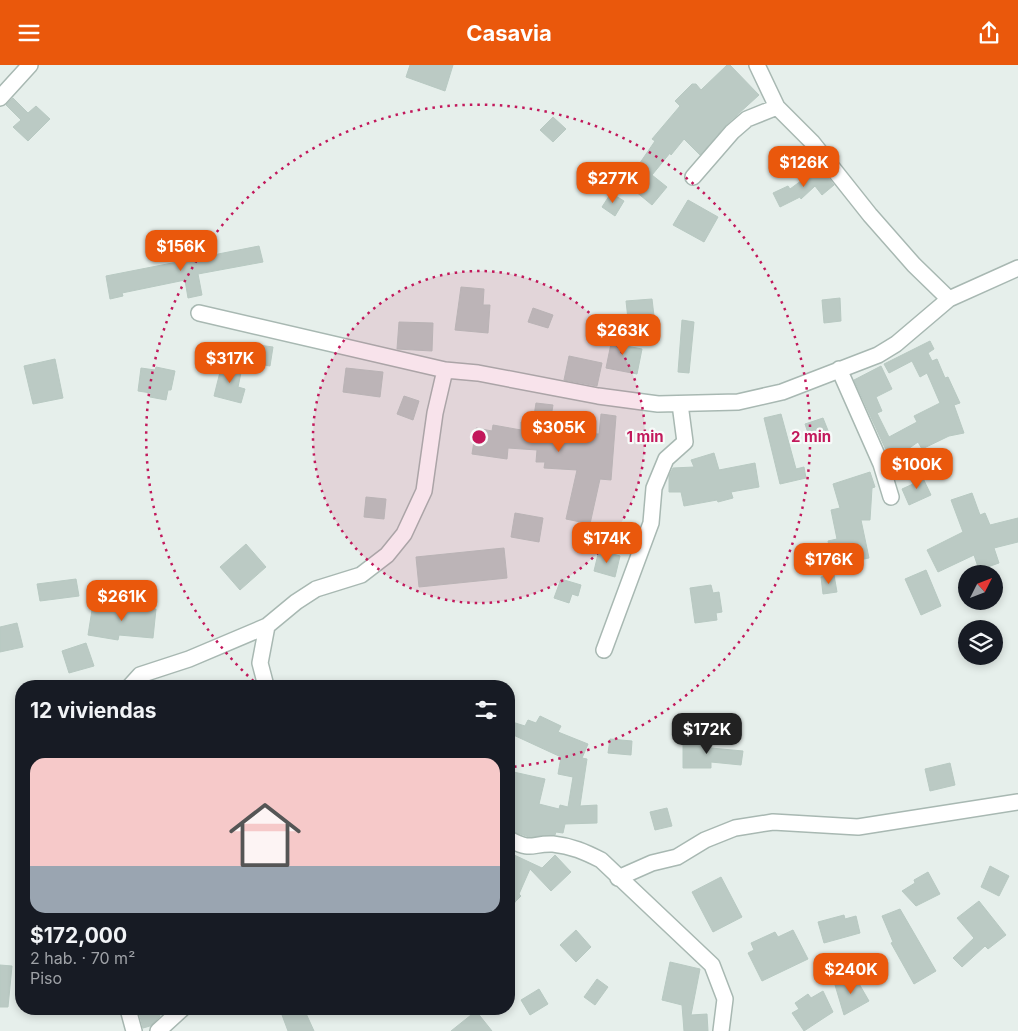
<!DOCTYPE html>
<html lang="es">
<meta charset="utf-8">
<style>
:root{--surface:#171b24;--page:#20242c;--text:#f1f3f6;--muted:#9ea1a6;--line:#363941;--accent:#ea580c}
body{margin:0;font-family:Inter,sans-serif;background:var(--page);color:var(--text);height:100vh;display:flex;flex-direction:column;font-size:19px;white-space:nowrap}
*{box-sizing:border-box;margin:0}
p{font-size:16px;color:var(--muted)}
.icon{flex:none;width:28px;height:28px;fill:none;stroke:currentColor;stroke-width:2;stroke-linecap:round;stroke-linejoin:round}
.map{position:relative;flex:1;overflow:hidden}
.drawer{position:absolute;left:15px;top:615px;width:500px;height:335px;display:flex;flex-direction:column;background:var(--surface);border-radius:20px;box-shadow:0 2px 8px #0003}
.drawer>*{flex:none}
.needle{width:32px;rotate:48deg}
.buttons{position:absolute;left:958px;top:500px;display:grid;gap:10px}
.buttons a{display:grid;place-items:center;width:45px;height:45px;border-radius:50%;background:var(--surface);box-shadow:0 2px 8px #0003;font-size:25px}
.price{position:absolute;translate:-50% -42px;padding:0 11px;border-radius:10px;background:var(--accent);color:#fff;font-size:16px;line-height:32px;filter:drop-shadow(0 1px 2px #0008)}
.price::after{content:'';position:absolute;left:50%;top:30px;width:15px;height:11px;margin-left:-8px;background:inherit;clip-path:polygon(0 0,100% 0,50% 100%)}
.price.on{background:#222;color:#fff}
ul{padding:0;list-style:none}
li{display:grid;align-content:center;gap:10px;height:265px;padding:0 15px}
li+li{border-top:1px solid var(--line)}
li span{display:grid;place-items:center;height:155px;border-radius:15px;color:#555}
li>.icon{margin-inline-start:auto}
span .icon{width:90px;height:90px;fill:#fffc;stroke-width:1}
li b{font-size:21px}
h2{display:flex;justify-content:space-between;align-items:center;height:60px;padding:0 15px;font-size:21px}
header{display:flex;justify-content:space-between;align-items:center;height:65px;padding:0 15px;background:var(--accent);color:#fff;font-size:22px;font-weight:700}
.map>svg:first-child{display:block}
</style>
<header><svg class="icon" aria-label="menu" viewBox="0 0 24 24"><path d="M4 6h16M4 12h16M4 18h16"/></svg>Casavia<svg class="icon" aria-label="share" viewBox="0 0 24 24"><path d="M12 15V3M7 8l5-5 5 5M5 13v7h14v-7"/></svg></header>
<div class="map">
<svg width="1018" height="966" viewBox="0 0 1018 966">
<rect width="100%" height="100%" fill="#e6efeb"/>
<path fill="#bbcac4" stroke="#b8c9c2" d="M 410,0 L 453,0 L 445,26 L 406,12 Z
M 727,0 L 730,0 L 759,30 L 725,61 L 700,90 L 684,74 L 671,90 L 670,88 L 652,110 L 667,122 L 652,140 L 629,121 L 637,111 L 633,108 L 655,76 L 652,74 L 680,41 L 675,36 L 692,19 L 696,19 L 701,25 Z
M 13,33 L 28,48 L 36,41 L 50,54 L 28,76 L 13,62 L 21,55 L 6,40 Z
M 553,52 L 566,64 L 553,77 L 540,65 Z
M 820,102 L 834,120 L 822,130 L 815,121 L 801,134 L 800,132 L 780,142 L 773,128 L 788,121 L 790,124 Z
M 611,128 L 624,136 L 615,151 L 602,142 Z
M 688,135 L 718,152 L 704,177 L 673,160 Z
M 259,181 L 263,197 L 198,209 L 202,230 L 188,233 L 185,215 L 122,228 L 123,231 L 110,234 L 106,211 Z
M 461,222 L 484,224 L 483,240 L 490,240 L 488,268 L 455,265 Z
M 840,233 L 841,256 L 824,258 L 822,235 Z
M 652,234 L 654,251 L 628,254 L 626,236 Z
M 533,243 L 553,250 L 548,263 L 528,257 Z
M 682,255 L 694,257 L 689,308 L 678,307 Z
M 399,257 L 433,258 L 432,286 L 397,284 Z
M 613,269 L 627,272 L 626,281 L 642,284 L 637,309 L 606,303 Z
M 930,276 L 934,284 L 928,288 L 932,296 L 937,294 L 945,313 L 948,312 L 960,338 L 954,340 L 964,368 L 949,371 L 922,384 L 918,377 L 891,396 L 854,315 L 881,301 L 892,324 L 876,332 L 882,346 L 877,348 L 889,372 L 917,357 L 914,351 L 940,338 L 927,308 L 920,312 L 912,296 L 889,308 L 884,299 Z
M 251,279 L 273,282 L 270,301 L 240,296 L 241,284 L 250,285 Z
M 569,291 L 602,298 L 597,321 L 564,315 Z
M 55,294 L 63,333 L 33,339 L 24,301 Z
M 222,299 L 242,303 L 238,322 L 245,324 L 241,338 L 214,331 Z
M 156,302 L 175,306 L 171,325 L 168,325 L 166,335 L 150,332 L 151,328 L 138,326 L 141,303 L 155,305 Z
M 346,303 L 383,307 L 380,332 L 343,327 Z
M 404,331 L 419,336 L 413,355 L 397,349 Z
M 536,338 L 553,340 L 550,358 L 572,360 L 571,368 L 599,369 L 601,349 L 616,351 L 611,415 L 600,414 L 590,459 L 566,454 L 577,405 L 544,403 L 545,397 L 536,397 L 537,385 L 508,383 L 507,394 L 472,389 L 476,363 L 492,366 L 493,360 L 521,365 L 521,357 L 533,357 Z
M 781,349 L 796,404 L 804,402 L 806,413 L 780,419 L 764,353 Z
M 823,353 L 829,368 L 810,374 L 805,359 Z
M 714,388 L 719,405 L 755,398 L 759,422 L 731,427 L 733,433 L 718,437 L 717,435 L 684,441 L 681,427 L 669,427 L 669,411 L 673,403 L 694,402 L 691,395 Z
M 870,407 L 875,422 L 872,423 L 870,455 L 861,455 L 869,493 L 833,500 L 828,476 L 837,474 L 831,445 L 840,443 L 833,419 Z
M 921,409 L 931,430 L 909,440 L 902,424 L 913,419 L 911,415 Z
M 972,428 L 980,450 L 985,448 L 990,460 L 1018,453 L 1018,477 L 994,483 L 999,498 L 979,505 L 974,490 L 938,507 L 927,485 L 963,467 L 951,435 Z
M 366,432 L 386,434 L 384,454 L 364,452 Z
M 515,448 L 543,453 L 539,477 L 511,472 Z
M 246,479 L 266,502 L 240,525 L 220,502 Z
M 504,483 L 507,513 L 419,522 L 416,492 Z
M 599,485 L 620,491 L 615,512 L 594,506 Z
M 926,505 L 941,541 L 921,550 L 905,514 Z
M 834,510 L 837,527 L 823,529 L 821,512 Z
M 76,514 L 79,531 L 40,536 L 37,519 Z
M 561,514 L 581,520 L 578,531 L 572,529 L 569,538 L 554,533 Z
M 711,520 L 713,528 L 719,527 L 722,547 L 716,548 L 717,555 L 695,558 L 690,523 Z
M 93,539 L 127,544 L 128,541 L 156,544 L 153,573 L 119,570 L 118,575 L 88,570 Z
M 17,558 L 23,582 L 0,587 L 0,562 Z
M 86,578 L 94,601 L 69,608 L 62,586 Z
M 540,651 L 561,661 L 558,667 L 588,679 L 582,693 L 587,694 L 580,741 L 597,740 L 597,758 L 565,759 L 563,768 L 556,767 L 555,770 L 529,772 L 509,765 L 509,706 L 545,714 L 539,739 L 559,744 L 560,740 L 568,742 L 573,712 L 558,709 L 561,692 L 509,668 L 509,656 L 525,661 L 528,655 L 536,658 Z
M 610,674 L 632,676 L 631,690 L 608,688 Z
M 683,674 L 711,674 L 711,683 L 743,686 L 741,700 L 711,697 L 711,703 L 683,703 Z
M 950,698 L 955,720 L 930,726 L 925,704 Z
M 667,743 L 672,761 L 655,765 L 650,747 Z
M 512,789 L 542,803 L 555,790 L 571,807 L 551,826 L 530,804 L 519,829 L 521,831 L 515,837 L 509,851 L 509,796 Z
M 990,801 L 1009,811 L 999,831 L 981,822 Z
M 928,807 L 940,829 L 916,841 L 902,826 L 915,818 L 914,815 Z
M 721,812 L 742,852 L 713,867 L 692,827 Z
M 979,836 L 1006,870 L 988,884 L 985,881 L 962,902 L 953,893 L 974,873 L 957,853 Z
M 900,844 L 936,906 L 914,919 L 891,878 L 893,877 L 882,851 Z
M 844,850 L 845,854 L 856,851 L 860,868 L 824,878 L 818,857 Z
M 576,865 L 591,882 L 576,897 L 560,880 Z
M 793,865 L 808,894 L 762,916 L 748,888 L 754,885 L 751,878 L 775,867 L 778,872 Z
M 670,897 L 700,904 L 691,950 L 707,949 L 708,966 L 684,966 L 682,940 L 662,935 Z
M 0,900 L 12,901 L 8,942 L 0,942 Z
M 854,910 L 869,936 L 844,950 L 835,920 Z
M 597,914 L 608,922 L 595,940 L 584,932 Z
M 539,924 L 548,939 L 530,950 L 521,935 Z
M 823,926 L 833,947 L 804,966 L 792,948 L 799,944 L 795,938 L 808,929 L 811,933 Z
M 138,944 L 158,944 L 160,951 L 150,961 L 143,963 Z
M 298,944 L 304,944 L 314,966 L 288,966 L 282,950 Z
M 476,946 L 492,966 L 451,966 Z"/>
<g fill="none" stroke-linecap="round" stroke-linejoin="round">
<defs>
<path id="street" d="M 757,0 L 777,42 L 812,77 L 870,150 L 914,200 L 949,234
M 0,33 L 30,0
M 693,112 L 732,67 L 747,54 L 777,42
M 199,248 L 445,305
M 839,304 L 881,399 L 891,432
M 604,585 L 651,458 L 654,423 L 666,394 L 685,377 L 680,339
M 130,621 L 140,610 L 189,594 L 267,561 L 296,537 L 316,524 L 361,510 L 387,490 L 404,469 L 424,426 L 435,348 L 445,305 L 478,308 L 598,331 L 658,339 L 738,337 L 782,327 L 878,290 L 896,279 L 949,234 L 1018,203
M 266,621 L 260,598 L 267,561
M 509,774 C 533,787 531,778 553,779 C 572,781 585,787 601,795 L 712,900 L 725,934 L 721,966
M 618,813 L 652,798 L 677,792 L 705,775 L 735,763 L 773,757 L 858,762 L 1018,737
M 128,944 L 134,966
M 158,966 L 182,944"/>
</defs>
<use href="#street" stroke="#a8b8b2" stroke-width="18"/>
<use href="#street" stroke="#fff" stroke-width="15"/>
</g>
<circle cx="479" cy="372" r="166" fill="#c2185b" fill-opacity=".12"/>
<g fill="none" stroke="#c2185b" stroke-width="2.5" stroke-dasharray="2.5 5">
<circle cx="479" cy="372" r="166"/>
<path d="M259 621A332 332 0 1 1 511 702"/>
</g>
<circle cx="479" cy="372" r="8" fill="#c2185b" stroke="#f7fbf9" stroke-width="2.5"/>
<g font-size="15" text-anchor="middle" font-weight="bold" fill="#c2185b" stroke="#f7fbf9" stroke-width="4.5" stroke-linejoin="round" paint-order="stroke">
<text x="645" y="377">1 min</text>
<text x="811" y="377">2 min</text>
</g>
</svg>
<div class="buttons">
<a><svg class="needle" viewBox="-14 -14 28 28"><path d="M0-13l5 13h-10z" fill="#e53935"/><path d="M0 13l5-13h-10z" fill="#9ea1a6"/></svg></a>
<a><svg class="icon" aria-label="layers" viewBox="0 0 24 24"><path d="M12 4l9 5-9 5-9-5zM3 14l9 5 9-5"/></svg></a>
</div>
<b class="price" style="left:804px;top:123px">$126K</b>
<b class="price" style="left:613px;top:139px">$277K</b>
<b class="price" style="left:181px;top:207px">$156K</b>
<b class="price" style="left:623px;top:291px">$263K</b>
<b class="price" style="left:230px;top:319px">$317K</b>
<b class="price" style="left:559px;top:388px">$305K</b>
<b class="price" style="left:917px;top:425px">$100K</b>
<b class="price" style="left:607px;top:499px">$174K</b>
<b class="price" style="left:829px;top:520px">$176K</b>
<b class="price" style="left:122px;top:557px">$261K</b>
<b class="price on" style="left:707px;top:690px">$172K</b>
<b class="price" style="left:851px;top:930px">$240K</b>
<section class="drawer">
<h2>12 viviendas<svg class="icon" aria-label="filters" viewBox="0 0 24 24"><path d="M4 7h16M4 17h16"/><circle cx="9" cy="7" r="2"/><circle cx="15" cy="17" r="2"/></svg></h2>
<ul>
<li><span style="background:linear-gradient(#f6c9c9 70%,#9aa5b1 0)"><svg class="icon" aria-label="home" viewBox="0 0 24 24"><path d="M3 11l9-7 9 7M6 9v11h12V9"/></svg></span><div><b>$172,000</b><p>2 hab. · 70 m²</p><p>Piso</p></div></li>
</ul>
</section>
</div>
